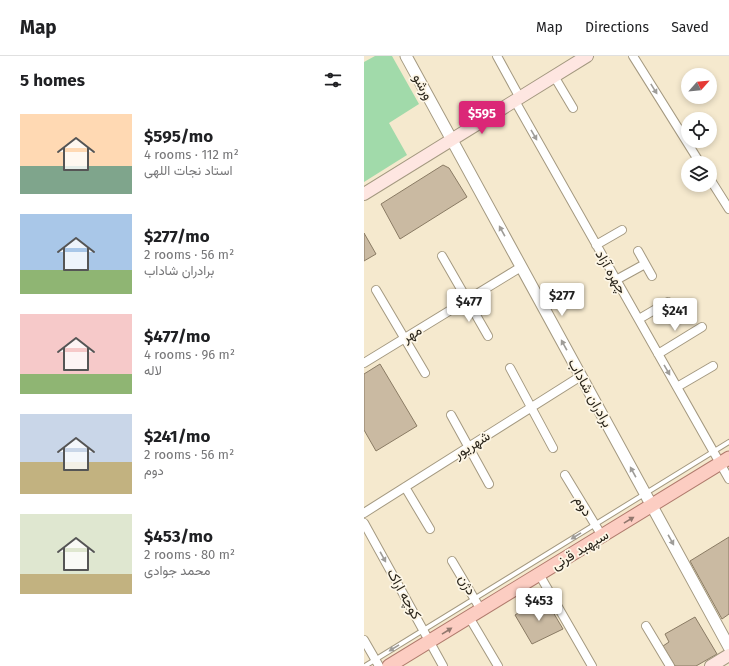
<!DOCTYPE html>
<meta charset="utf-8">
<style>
:root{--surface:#fff;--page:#f6f6f6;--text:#202124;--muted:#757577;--line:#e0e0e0;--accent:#db2777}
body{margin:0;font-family:"Fira Sans",Vazirmatn,sans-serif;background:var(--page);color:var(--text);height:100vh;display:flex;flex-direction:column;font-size:15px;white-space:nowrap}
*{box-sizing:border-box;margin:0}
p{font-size:13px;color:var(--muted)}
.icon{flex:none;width:22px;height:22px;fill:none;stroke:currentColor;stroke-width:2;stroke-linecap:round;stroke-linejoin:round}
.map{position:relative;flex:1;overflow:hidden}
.drawer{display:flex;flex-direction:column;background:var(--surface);width:364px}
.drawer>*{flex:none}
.needle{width:26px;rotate:63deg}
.buttons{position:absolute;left:317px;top:12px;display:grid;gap:8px}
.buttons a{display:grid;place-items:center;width:36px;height:36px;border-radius:50%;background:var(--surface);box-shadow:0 2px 6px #0003;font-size:20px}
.price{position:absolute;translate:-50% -34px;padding:0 9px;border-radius:4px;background:#fff;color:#222;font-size:13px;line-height:26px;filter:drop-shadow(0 1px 2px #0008)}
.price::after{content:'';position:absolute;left:50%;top:24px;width:12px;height:9px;margin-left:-6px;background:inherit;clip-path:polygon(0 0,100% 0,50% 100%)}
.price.current{background:var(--accent);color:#fff}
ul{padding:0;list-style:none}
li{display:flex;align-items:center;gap:12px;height:100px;padding:0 20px}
li span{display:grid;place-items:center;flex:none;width:112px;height:80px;border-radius:0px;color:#555}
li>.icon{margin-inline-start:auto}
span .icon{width:48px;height:48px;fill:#fffc;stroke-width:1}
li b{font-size:17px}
h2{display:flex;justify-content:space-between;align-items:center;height:48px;padding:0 20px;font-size:17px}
header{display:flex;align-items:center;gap:24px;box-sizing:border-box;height:56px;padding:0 20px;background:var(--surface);border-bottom:1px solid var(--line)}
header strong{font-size:19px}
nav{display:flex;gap:22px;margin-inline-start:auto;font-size:14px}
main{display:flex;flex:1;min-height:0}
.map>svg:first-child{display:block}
</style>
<header>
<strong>Map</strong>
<nav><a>Map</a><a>Directions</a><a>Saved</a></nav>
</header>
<main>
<section class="drawer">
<h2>5 homes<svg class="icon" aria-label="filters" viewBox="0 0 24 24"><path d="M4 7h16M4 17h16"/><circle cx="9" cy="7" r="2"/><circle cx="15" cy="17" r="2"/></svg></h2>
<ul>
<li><span style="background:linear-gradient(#ffd9b3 65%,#7fa58c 0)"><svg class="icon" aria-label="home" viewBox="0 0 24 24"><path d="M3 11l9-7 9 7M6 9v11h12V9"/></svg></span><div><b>$595/mo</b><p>4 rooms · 112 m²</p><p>استاد نجات اللهی</p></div></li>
<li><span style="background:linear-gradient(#a9c7e8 70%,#8fb573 0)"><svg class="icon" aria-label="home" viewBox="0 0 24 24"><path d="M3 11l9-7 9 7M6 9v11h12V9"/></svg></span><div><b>$277/mo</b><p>2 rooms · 56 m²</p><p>برادران شاداب</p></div></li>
<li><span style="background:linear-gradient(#f6c9c9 75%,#8fb573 0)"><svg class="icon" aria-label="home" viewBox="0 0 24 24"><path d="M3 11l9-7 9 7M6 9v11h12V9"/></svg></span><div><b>$477/mo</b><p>4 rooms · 96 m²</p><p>لاله</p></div></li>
<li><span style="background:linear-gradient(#c9d6e8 60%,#c2b280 0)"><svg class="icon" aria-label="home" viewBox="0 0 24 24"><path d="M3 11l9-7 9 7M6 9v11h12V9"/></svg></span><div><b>$241/mo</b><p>2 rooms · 56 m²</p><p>دوم</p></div></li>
<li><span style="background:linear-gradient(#dfe7d0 75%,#c2b280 0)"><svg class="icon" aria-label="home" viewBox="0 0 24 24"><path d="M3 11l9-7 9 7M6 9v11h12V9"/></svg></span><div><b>$453/mo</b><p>2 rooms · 80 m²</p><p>محمد جوادی</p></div></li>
</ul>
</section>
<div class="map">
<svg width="365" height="610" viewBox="0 0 365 610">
<rect width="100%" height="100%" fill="#f5e9ce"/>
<path fill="#a1daaa" d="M 11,0 L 28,0 L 55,48 L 25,67 L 43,99 L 0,126 L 0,6 Z"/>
<path fill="#cabaa2" stroke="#8a7b64" d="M 79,109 L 85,112 L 103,141 L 36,183 L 17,148 Z
M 0,177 L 12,198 L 0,205 Z
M 16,308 L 53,370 L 12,395 L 0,374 L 0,318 Z
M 365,481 L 365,558 L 358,563 L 326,505 Z
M 174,545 L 183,546 L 199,573 L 168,588 L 151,559 Z
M 331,561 L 353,598 L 332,610 L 311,610 L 299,590 L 305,586 L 301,578 Z"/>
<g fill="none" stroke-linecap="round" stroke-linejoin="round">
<defs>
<path id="service" d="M 1,610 L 365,386"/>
<path id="minor" d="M 133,0 L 156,42
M 269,0 L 336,107
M 190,20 L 209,52
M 151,45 L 365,423
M 346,123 L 365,153
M 232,189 L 258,174
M 274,195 L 288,220
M 78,200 L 124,280
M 252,224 L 281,208
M 12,234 L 61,317
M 275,263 L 304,246
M 294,298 L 338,271
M 0,307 L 157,211
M 146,312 L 189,392
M 313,331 L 349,310
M 87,359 L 125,428
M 201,419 L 238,480
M 41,431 L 66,473
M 0,457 L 217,320
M 0,467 L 79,610
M 88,505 L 117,554
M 175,518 L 228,610
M 105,561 L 134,610
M 282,570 L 306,610
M 0,584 L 15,610"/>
<path id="tertiary" d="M 42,0 L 365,591"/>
<path id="secondary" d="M 0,138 L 223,0
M 347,610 L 365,599"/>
<path id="primary" d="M 25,610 L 365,402"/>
</defs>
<use href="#service" stroke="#a49980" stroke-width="6"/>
<use href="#minor" stroke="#a49980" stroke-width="10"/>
<use href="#tertiary" stroke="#a49980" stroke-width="13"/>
<use href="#secondary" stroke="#a49980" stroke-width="14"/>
<use href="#primary" stroke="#b07b6d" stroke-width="15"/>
<use href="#service" stroke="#fff" stroke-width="4"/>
<use href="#minor" stroke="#fff" stroke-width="8"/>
<use href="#tertiary" stroke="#fff" stroke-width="11"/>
<use href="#secondary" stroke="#fee6e1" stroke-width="12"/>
<use href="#primary" stroke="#fccdc2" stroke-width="13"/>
</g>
<defs><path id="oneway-solid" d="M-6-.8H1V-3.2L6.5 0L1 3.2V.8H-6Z"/></defs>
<g fill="#9e9c98">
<use href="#oneway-solid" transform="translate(290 33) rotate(58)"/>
<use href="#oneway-solid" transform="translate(170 79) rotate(60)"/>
<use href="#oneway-solid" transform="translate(138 175) rotate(-119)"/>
<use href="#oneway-solid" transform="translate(200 289) rotate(-119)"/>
<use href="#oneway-solid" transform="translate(303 314) rotate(60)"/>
<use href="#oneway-solid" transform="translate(269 416) rotate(-119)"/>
<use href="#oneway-solid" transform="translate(212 480) rotate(148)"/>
<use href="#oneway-solid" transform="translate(307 484) rotate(61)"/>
<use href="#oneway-solid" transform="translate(19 501) rotate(61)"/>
<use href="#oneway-solid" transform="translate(30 592) rotate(148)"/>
</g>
<g fill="#92786e">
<use href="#oneway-solid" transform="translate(265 464) rotate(-31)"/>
<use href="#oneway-solid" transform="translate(83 575) rotate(-32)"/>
</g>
<g text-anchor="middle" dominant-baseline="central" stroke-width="3.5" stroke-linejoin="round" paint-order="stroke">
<g font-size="14" fill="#282319" stroke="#fdf6e6">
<text transform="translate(59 31) rotate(62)">ورشو</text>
<text transform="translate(247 216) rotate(60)">چهره آزاد</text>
<text transform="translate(48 278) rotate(-31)">مهر</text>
<text transform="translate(226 337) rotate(61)">برادران شاداب</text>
<text transform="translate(108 389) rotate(-32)">شهریور</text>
<text transform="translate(219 450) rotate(59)">دوم</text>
<text transform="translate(216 494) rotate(-31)">سپهبد قرنی</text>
<text transform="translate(103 529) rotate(60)">دژن</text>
<text transform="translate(40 538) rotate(61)">کوچه اراک</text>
</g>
</g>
</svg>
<div class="buttons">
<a><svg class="needle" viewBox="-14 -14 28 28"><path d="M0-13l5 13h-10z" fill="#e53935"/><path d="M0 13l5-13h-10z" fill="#757577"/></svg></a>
<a><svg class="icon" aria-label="locate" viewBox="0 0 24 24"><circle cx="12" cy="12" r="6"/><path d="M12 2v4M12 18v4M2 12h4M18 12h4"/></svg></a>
<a><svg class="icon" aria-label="layers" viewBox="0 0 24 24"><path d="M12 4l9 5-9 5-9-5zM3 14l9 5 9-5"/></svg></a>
</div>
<b class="price current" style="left:118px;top:79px">$595</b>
<b class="price" style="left:198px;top:261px">$277</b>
<b class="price" style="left:105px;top:267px">$477</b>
<b class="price" style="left:311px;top:276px">$241</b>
<b class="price" style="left:175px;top:566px">$453</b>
</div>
</main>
